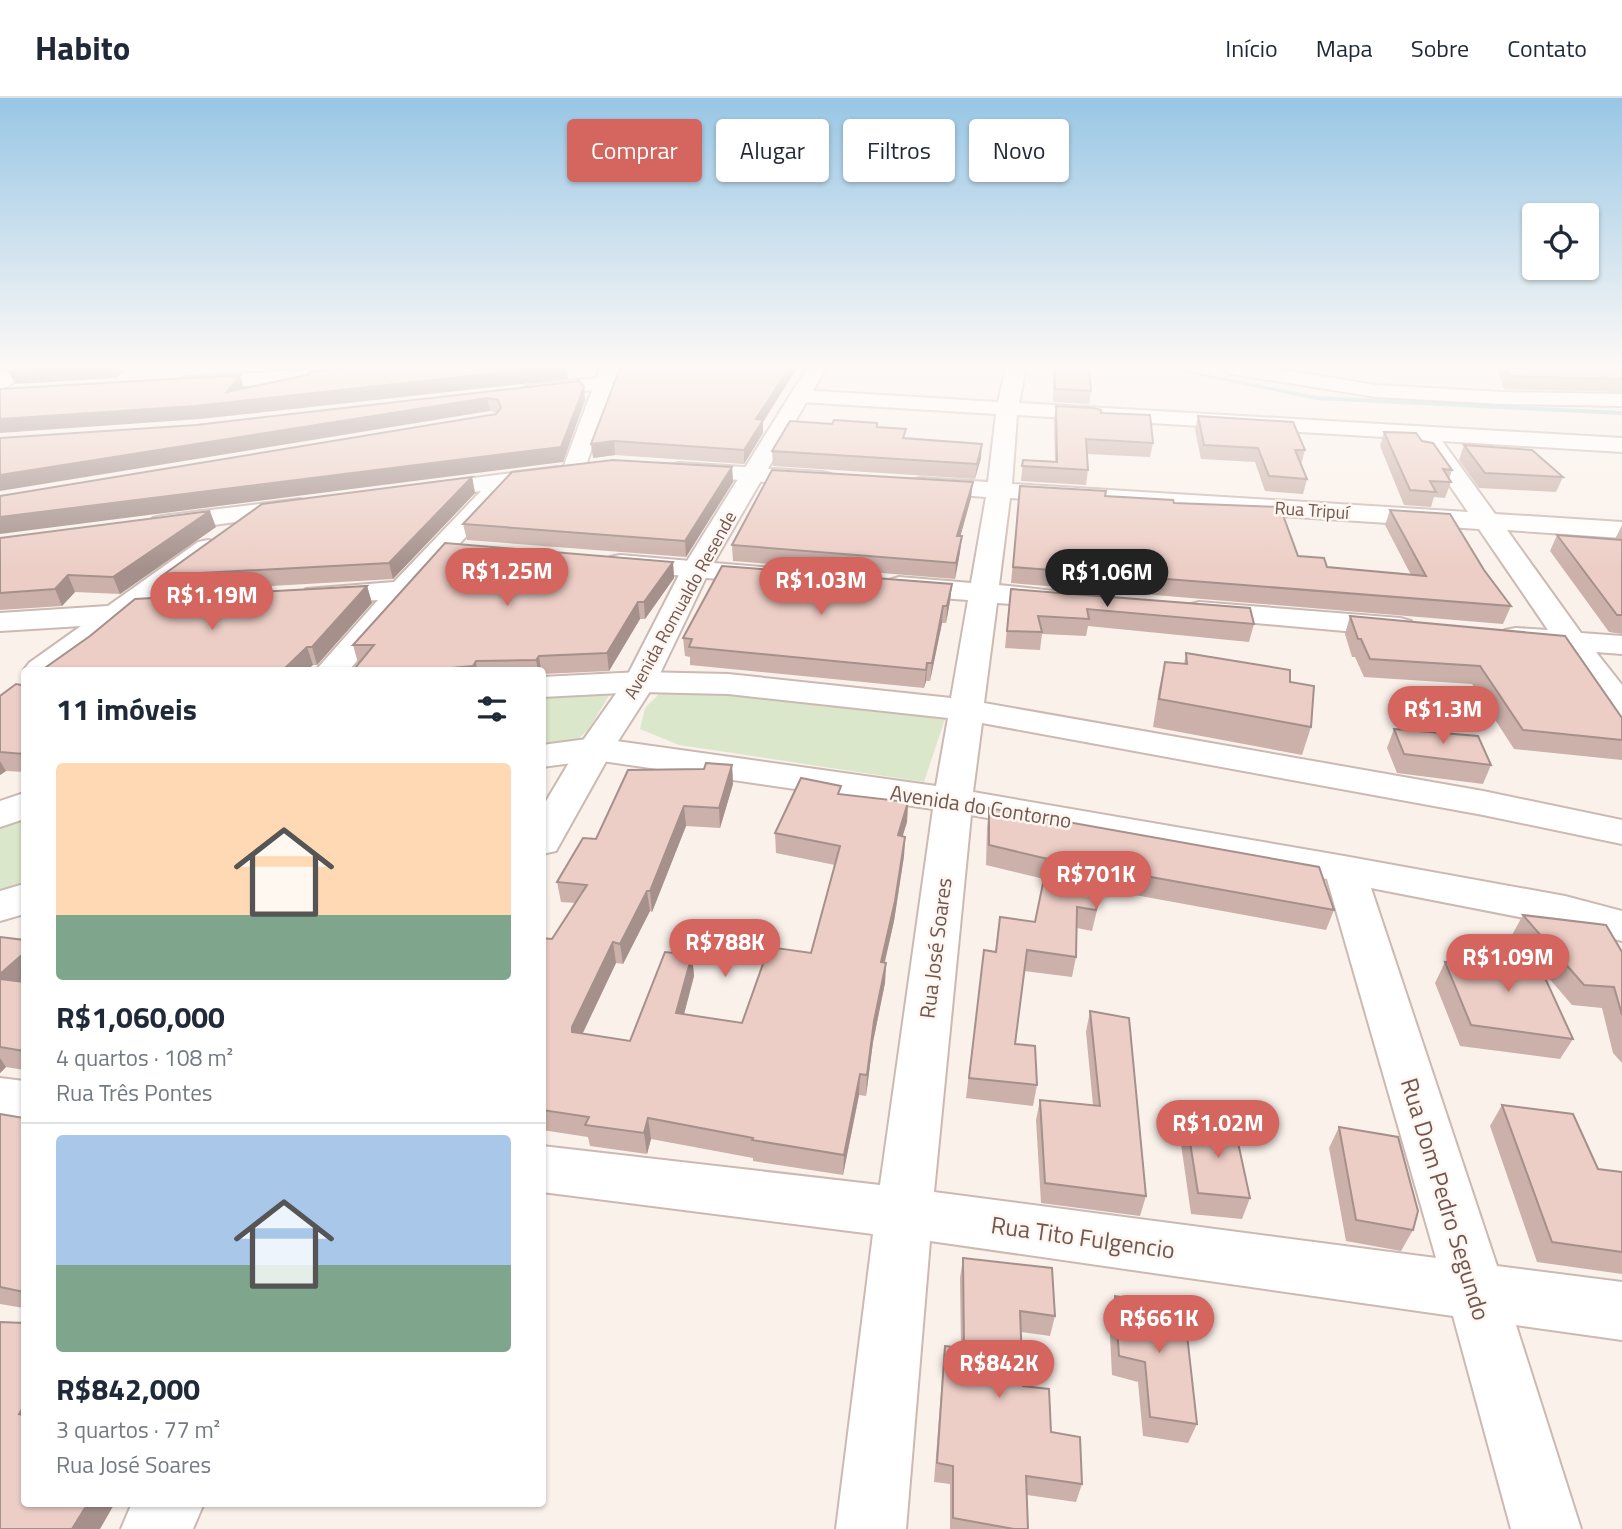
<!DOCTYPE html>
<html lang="pt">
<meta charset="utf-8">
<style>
:root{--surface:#fff;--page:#f2f2f3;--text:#1f2937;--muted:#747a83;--line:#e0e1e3;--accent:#d5655f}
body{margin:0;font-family:"Titillium Web",sans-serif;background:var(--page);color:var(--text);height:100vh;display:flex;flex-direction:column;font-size:26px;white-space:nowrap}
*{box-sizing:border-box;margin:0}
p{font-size:23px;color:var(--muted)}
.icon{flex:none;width:38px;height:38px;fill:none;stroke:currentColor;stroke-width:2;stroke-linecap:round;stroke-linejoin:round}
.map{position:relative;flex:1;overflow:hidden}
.drawer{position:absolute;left:21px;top:569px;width:525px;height:840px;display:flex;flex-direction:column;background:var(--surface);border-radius:7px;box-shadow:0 2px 5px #0004}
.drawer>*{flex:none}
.hud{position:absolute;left:567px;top:21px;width:665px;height:63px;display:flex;gap:14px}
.tools{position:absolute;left:1522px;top:105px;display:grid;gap:14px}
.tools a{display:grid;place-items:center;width:77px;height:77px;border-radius:7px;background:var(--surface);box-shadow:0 2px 5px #0004;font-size:35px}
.price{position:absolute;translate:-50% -60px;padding:0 16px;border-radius:24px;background:var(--accent);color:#fff;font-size:23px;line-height:46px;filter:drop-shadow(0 2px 4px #0008)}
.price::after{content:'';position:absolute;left:50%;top:42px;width:21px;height:16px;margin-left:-10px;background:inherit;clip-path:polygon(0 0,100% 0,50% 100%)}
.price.selected{background:#222;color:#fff}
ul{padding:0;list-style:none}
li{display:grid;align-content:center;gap:14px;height:371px;padding:0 35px}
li+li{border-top:2px solid var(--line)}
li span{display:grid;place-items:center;height:217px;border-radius:7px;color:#555}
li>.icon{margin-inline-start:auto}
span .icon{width:126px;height:126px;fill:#fffc;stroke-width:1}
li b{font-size:30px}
h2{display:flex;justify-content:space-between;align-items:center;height:84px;padding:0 35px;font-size:30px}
.chip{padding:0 24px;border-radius:7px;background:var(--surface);box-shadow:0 2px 5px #0004;font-size:24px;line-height:63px}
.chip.selected{background:var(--accent);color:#fff}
header{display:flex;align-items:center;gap:42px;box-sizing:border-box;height:98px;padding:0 35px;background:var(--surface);border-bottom:2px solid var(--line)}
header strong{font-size:33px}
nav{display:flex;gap:38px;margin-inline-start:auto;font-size:24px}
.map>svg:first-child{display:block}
</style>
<header>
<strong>Habito</strong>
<nav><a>Início</a><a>Mapa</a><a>Sobre</a><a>Contato</a></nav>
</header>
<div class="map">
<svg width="1622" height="1431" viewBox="0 0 1622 1431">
<rect width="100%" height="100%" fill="#faf1eb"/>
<path fill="#dbe7ca" d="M 600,592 L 610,596 L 588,632 L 576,643 L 543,647 L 542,595 Z
M 662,593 C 754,599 855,601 945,621 L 924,684 L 679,647 L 640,631 L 645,610 Z
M 24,716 L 24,790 L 0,800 L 0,725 Z"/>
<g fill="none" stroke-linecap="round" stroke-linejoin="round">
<path fill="#a9d2d2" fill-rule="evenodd" d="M 1162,270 L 1174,270 L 1317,298 L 1622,313 L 1622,317 L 1317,302 Z"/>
<defs>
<path id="minor" d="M 336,270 L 453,270 L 444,276 L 187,291 L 180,289 L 177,285 L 180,281 L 187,279 Z
M 600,270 L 619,270 L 582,379 L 512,389 L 450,456 L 349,572 L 316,572 L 378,502 L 316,506 L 306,503 L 301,497 L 306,491 L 394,484 L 481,393 L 422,400 L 413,398 L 410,393 L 413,388 L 557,369 L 563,370 L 592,292 L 531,299 L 524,297 L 521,293 L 524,289 L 531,287 L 597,280 Z
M 1006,270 L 1026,270 L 1019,305 L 1622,340 L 1622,354 L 1442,343 L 1495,416 L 1622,424 L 1622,440 L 1507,432 L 1581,535 L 1622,538 L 1622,556 L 1596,554 L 1622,587 L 1622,619 L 1610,616 L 1562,552 L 1505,546 L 1501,539 L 1505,532 L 1516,530 L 1548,532 L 1479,431 L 1010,400 L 999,487 L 1072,495 L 1077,501 L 1072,507 L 1062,510 L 997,505 L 984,605 L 1483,693 L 1622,722 L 1622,746 L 1483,717 L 982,625 L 973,694 L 1344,758 L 1565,798 L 1622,813 L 1622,843 L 1565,828 L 1371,790 L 1497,1168 L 1622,1184 L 1622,1242 L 1516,1227 L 1581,1431 L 1511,1431 L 1453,1218 L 930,1143 L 906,1431 L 836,1431 L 873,1136 L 542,1094 L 542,1048 L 880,1087 L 933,711 L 595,662 L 542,669 L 542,647 L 595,640 L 936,688 L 948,620 L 728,596 L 640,594 L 542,599 L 542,579 L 640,574 L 728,576 L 951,600 L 968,502 L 899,497 L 889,494 L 885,488 L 889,482 L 899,479 L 971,485 L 986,399 L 920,394 L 911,392 L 908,387 L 911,382 L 920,380 L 988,384 L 996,316 L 800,304 L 793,302 L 790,298 L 793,294 L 800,292 L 998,304 ZM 1017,317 L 1418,341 L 1468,414 L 1012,386 ZM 971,717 L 1327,781 L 1436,1160 L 934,1094 Z
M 1223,270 L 1272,270 L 1376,287 L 1502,294 L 1622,296 L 1622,308 L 1502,306 L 1376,299 L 1232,276 Z
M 679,365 L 822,374 L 831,376 L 834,381 L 831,386 L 822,388 L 671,377 L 667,372 L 671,367 Z
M 300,401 L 309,404 L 313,409 L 309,414 L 162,434 L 153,432 L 149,426 L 153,420 L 162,418 Z
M 208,442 L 218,444 L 222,450 L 218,456 L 60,572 L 24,572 L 29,565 L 81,528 L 0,533 L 0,515 L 108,508 L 198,444 Z
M 620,457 L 772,470 L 782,472 L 786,478 L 782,484 L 772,486 L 610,471 L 606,465 L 610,459 Z
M 1199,504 L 1400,520 L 1411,523 L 1415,529 L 1411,535 L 1400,538 L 1188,519 L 1184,513 L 1188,507 Z
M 24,695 L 24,721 L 0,729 L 0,703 Z
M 24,786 L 24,816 L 0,823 L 0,793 Z
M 0,980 L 24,983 L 24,1025 L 0,1022 Z"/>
<path id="tertiary" d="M 10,270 L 33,270 L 7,289 L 0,291 L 0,276 Z
M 807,270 L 826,270 L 710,471 L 656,584 L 613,651 L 556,753 L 542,756 L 542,710 L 577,651 L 624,584 L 682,471 Z
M 132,1405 L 204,1405 L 193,1431 L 121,1431 Z"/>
</defs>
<use href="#minor" stroke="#cbb9b2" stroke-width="4"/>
<use href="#tertiary" stroke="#cbb9b2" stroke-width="4"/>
<use href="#minor" fill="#fff" fill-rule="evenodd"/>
<use href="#tertiary" fill="#fff" fill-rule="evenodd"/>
</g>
<path fill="#cbb1aa" d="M 620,270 L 797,270 L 763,324 L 763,335 L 744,366 L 615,357 L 593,360 Z
M 1053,270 L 1089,270 L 1091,293 L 1089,306 L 1053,304 Z
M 1497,270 L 1622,270 L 1622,294 L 1504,291 Z
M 584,289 L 585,302 L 563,364 L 496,316 L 497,315 L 490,313 L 196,327 Z
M 1056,308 L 1101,315 L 1153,345 L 1150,359 L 1087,356 L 1088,372 L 1086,387 L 1021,383 L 1023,362 L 1055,363 L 1054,322 Z
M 1198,318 L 1305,352 L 1301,367 L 1307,381 L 1303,396 L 1265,393 L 1255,364 L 1201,361 L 1195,332 Z
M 877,329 L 905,341 L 981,360 L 975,381 L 773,368 L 772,353 Z
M 1384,334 L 1422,343 L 1452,372 L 1449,381 L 1451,384 L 1445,400 L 1434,399 L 1431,409 L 1404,407 L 1380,348 Z
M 1464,347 L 1563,379 L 1556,394 L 1479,390 L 1459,362 Z
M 732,369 L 733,384 L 686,459 L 467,442 L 463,426 Z
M 472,379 L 475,395 L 393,481 L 170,494 L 163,477 Z
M 1020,388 L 1174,405 L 1327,469 L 1411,477 L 1385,427 L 1390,412 L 1484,472 L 1511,508 L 1503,526 L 1011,485 Z
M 971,400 L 960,438 L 960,454 L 955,481 L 733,463 L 732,447 Z
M 1622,427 L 1622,536 L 1609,534 L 1550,453 L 1557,437 L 1615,441 Z
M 216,429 L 120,496 L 75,494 L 62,508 L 0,512 L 0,440 Z
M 673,464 L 674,480 L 645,521 L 640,521 L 609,573 L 542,576 L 542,572 L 355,572 L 355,570 L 358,565 L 353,547 Z
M 952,486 L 950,503 L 946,525 L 942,525 L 930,583 L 926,583 L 924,590 L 690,567 L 690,559 L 685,558 L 683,540 Z
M 367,488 L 372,505 L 317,567 L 313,567 L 307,572 L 42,572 Z
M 1011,491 L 1254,526 L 1249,544 L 1088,528 L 1086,538 L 1042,536 L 1040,552 L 1005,550 Z
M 1350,518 L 1622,620 L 1622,662 L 1514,651 L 1472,586 L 1364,579 L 1355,559 L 1352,559 L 1345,536 Z
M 1186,555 L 1290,584 L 1311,629 L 1302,657 L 1153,629 L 1159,591 L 1165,564 L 1184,566 Z
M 24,584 L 24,674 L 6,673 L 0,677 L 0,598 Z
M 1394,631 L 1491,667 L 1483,686 L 1397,675 L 1387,650 Z
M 732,667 L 733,686 L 720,730 L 686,728 L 652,814 L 650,813 L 623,866 L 616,865 L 583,935 L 630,943 L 692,857 L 694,878 L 684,916 L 742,925 L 811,855 L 835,767 L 776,755 L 775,735 L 840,696 L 908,704 L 907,724 L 902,738 L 905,739 L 904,758 L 894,823 L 885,864 L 886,865 L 885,885 L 873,944 L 866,998 L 859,997 L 843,1077 L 753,1063 L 753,1060 L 651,1041 L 647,1056 L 590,1048 L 588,1039 L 542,1032 L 542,840 L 552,841 L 575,805 L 561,804 L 557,784 L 596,741 L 704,671 Z
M 989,710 L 1334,812 L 1326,832 L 1102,791 L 1092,833 L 1077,830 L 1076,859 L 1072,879 L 1024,873 L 1015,946 L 1037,987 L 1033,1008 L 966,1000 L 984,852 L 995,854 L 1000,819 L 1035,824 L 1044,781 L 986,767 L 987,730 Z
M 1523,817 L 1622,854 L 1622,965 L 1613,955 L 1602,910 L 1572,907 L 1541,871 L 1573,941 L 1560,961 L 1460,948 L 1435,885 L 1445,864 L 1468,866 L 1477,848 L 1527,855 L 1512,837 Z
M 0,839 L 24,842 L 24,972 L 6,969 L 0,975 Z
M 1090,913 L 1146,1098 L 1140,1118 L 1041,1105 L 1036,1022 L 1040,1002 L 1093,1007 L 1086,934 Z
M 1502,1007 L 1598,1071 L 1622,1074 L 1622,1176 L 1537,1164 L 1490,1028 Z
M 0,1016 L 24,1020 L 24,1210 L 0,1206 Z
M 1187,1025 L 1250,1100 L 1242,1121 L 1191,1116 L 1181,1046 Z
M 1339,1029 L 1413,1132 L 1401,1153 L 1346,1143 L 1329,1050 Z
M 963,1160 L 1055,1218 L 1050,1238 L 1021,1234 L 1023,1288 L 1082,1386 L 1076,1404 L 1027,1397 L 1028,1431 L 950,1431 L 950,1386 L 934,1384 L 943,1268 L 945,1248 L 961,1250 L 960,1180 Z
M 1115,1198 L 1197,1326 L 1188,1345 L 1143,1338 L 1138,1284 L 1112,1277 L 1109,1218 Z"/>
<path fill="#a5908b" d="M 63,270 L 125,270 L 126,271 L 117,280 L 15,286 L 9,274 Z
M 541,270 L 567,270 L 568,281 L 200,321 L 0,335 L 0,321 L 227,294 L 240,277 L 244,290 Z
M 789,270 L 797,270 L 763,324 L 763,335 L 744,366 L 744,352 L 756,321 Z
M 584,289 L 585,302 L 563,364 L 0,436 L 0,419 L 561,349 Z
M 487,300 L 490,313 L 0,393 L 0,377 Z
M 614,343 L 615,357 L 593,360 L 591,346 Z
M 982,346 L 981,360 L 975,381 L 977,366 Z
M 732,369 L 733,384 L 686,459 L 685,443 Z
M 472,379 L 475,395 L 393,481 L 389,465 Z
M 973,384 L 971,400 L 956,454 L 957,438 Z
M 210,413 L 216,429 L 120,496 L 113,479 Z
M 962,438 L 960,454 L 955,481 L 956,465 Z
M 673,464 L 674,480 L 645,521 L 644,504 Z
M 68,477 L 75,494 L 62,508 L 55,491 Z
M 952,486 L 950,503 L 946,525 L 947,508 Z
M 367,488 L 372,505 L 317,567 L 312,549 Z
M 638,504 L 640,521 L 609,573 L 607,555 Z
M 943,508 L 942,525 L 930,583 L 932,565 Z
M 307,549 L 313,567 L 307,572 L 283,572 Z
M 539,558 L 541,572 L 538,572 L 536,562 Z
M 476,563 L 477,572 L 473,572 L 473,568 Z
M 927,565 L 926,583 L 924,590 L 926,572 Z
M 0,663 L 6,673 L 0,677 Z
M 732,667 L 733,686 L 720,730 L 719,710 Z
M 908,704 L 907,724 L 897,757 L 898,737 Z
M 684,708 L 686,728 L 652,814 L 650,793 Z
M 905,739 L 904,758 L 894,823 L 880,884 L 881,864 Z
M 647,793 L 650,813 L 623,866 L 620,846 Z
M 613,844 L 616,865 L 576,949 L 572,934 L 572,929 Z
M 24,855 L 24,886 L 0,891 L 0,876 Z
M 692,857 L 694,878 L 679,935 L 676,915 Z
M 886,865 L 885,885 L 873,944 L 866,998 L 867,977 L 874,923 Z
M 0,960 L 6,969 L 0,975 Z
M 860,976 L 859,997 L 843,1077 L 844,1057 Z
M 648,1020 L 651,1041 L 647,1056 L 644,1035 Z
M 24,1308 L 24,1322 L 19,1316 Z
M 88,1405 L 115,1405 L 100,1431 L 72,1431 Z"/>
<path fill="#eccec6" stroke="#a5908b" stroke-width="2" d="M 13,270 L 63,270 L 9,274 Z
M 360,270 L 541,270 L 195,308 L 0,321 L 0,291 L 240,277 L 227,294 L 307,277 L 311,273 Z
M 620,270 L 789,270 L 756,321 L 763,322 L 744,352 L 614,343 L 591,346 Z
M 1055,270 L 1089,270 L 1091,293 L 1055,291 Z
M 1506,270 L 1622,270 L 1622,281 L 1509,278 Z
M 579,283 L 584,289 L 561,349 L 0,419 L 0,398 L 496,316 L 501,310 L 498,302 L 487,300 L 0,377 L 0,340 L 196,327 Z
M 1056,308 L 1093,310 L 1101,312 L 1101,315 L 1150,317 L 1153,345 L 1086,341 L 1088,372 L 1022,368 L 1023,362 L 1057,364 Z
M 1198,318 L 1293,324 L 1305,352 L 1295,352 L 1307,381 L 1269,378 L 1258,350 L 1204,347 Z
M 834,322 L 877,325 L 877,329 L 906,331 L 903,340 L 982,346 L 977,366 L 772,353 L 790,323 L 832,326 Z
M 1384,334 L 1416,335 L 1422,343 L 1433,345 L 1452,372 L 1443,371 L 1451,384 L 1430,383 L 1436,394 L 1410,392 Z
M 1464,347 L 1532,352 L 1563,379 L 1485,375 Z
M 613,362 L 732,369 L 685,443 L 463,426 L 512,374 Z
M 772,372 L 973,384 L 957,438 L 962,438 L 956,465 L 732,447 Z
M 472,379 L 389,465 L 163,477 L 262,406 Z
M 1020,388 L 1106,393 L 1105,398 L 1173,402 L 1174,405 L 1280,409 L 1298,458 L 1324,460 L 1327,469 L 1426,478 L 1390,412 L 1450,416 L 1484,472 L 1511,508 L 1013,469 Z
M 210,413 L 113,479 L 68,477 L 55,491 L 0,495 L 0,440 Z
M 1557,437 L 1622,442 L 1622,517 L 1617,517 Z
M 445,445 L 673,464 L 644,504 L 638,504 L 607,555 L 539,558 L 536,562 L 476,563 L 473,568 L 430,572 L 368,572 L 369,571 L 355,570 L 374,547 L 353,547 Z
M 722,468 L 952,486 L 947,508 L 943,508 L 932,565 L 927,565 L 926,572 L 689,549 L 692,541 L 683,540 Z
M 367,488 L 312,549 L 307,549 L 283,572 L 42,572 L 90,538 L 135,501 Z
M 1011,491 L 1250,510 L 1254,526 L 1087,511 L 1089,521 L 1038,518 L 1042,534 L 1007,533 Z
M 1350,518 L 1565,538 L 1622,620 L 1622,642 L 1523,632 L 1480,568 L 1370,561 L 1361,541 L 1358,541 Z
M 1186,555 L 1290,572 L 1290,584 L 1314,588 L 1311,629 L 1159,601 L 1165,564 L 1187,566 Z
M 24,584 L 24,656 L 0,654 L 0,598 L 16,586 L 21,587 Z
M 1394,631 L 1478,638 L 1491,667 L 1404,656 Z
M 706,665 L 732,667 L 719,710 L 684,708 L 650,793 L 647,793 L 620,846 L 613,844 L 572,929 L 572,934 L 630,943 L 665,854 L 692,857 L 676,915 L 742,925 L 769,849 L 811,855 L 840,748 L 775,735 L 801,680 L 841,688 L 838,696 L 908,704 L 898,737 L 905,739 L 895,803 L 881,864 L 886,865 L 874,923 L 867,977 L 860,976 L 844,1057 L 752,1042 L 753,1040 L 648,1020 L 644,1035 L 585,1027 L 589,1019 L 542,1012 L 542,840 L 552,841 L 587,787 L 557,784 L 583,740 L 596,741 L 628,672 L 704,671 Z
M 989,710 L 1319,769 L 1334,812 L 1106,771 L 1096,812 L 1077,809 L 1076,859 L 1027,852 L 1015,946 L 1035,948 L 1037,987 L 969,980 L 984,852 L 996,854 L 1000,819 L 1035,824 L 1048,761 L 989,747 Z
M 1523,817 L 1606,827 L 1622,854 L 1622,917 L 1614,889 L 1584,887 Z
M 0,839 L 24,842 L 24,855 L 0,876 Z
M 1477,848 L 1534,856 L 1573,941 L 1471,927 L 1445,864 L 1483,867 Z
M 0,881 L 24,884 L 24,953 L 0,949 Z
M 1090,913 L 1129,920 L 1146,1098 L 1045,1085 L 1040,1002 L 1100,1008 Z
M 1502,1007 L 1573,1016 L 1598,1071 L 1622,1074 L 1622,1154 L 1552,1144 Z
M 0,1016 L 24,1020 L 24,1194 L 0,1189 Z
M 1187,1025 L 1234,1026 L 1250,1100 L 1198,1095 Z
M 1339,1029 L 1398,1039 L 1418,1113 L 1413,1132 L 1356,1122 Z
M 963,1160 L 1052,1170 L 1055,1218 L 1020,1213 L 1023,1288 L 1049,1291 L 1051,1334 L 1080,1339 L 1082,1386 L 1026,1378 L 1028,1431 L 1014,1431 L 953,1420 L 953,1368 L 937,1365 L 945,1248 L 964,1250 Z
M 1115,1198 L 1184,1210 L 1197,1326 L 1150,1319 L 1145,1264 L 1119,1258 Z
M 0,1224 L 24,1225 L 24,1308 L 19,1316 L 24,1318 L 24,1405 L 88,1405 L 72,1431 L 0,1431 Z"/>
<linearGradient id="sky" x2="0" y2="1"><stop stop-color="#98c6e5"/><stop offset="0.57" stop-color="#fdf9f6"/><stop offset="1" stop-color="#fdf9f6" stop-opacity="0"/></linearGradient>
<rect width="1622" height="471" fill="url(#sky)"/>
<g text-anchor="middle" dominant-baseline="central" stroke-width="5" stroke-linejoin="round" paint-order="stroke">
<g font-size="18" fill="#725751" stroke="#fdf6f1">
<text transform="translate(1312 412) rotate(4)">Rua Tripuí</text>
<text transform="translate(680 507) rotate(-61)">Avenida Romualdo Resende</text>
</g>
<g font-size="21" fill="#725751" stroke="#fdf6f1">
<text transform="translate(981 708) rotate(9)">Avenida do Contorno</text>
<text transform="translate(935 850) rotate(-83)">Rua José Soares</text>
</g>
<g font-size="24" fill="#725751" stroke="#fdf6f1">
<text transform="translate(1446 1101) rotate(73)">Rua Dom Pedro Segundo</text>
<text transform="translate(1083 1139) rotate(8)">Rua Tito Fulgencio</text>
</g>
</g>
</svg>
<div class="tools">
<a><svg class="icon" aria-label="locate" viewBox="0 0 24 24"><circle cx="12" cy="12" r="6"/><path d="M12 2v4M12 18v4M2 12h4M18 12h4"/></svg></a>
</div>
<b class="price" style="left:507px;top:510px">R$1.25M</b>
<b class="price selected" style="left:1107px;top:511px">R$1.06M</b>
<b class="price" style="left:821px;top:519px">R$1.03M</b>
<b class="price" style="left:212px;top:534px">R$1.19M</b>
<b class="price" style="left:1443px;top:648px">R$1.3M</b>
<b class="price" style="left:1096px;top:813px">R$701K</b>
<b class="price" style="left:725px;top:881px">R$788K</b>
<b class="price" style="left:1508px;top:896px">R$1.09M</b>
<b class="price" style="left:1218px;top:1062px">R$1.02M</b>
<b class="price" style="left:1159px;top:1257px">R$661K</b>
<b class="price" style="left:999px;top:1302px">R$842K</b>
<div class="hud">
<a class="chip selected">Comprar</a>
<a class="chip">Alugar</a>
<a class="chip">Filtros</a>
<a class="chip">Novo</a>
</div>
<section class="drawer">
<h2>11 imóveis<svg class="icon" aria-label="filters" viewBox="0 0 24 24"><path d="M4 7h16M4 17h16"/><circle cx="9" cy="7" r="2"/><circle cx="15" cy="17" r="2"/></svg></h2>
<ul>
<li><span style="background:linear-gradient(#ffd9b3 70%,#7fa58c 0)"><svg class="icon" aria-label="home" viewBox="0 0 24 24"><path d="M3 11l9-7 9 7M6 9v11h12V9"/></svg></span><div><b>R$1,060,000</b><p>4 quartos · 108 m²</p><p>Rua Três Pontes</p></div></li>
<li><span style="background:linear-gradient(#a9c7e8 60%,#7fa58c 0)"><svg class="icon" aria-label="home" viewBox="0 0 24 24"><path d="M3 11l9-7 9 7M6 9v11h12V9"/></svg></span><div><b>R$842,000</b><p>3 quartos · 77 m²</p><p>Rua José Soares</p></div></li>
</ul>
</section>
</div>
